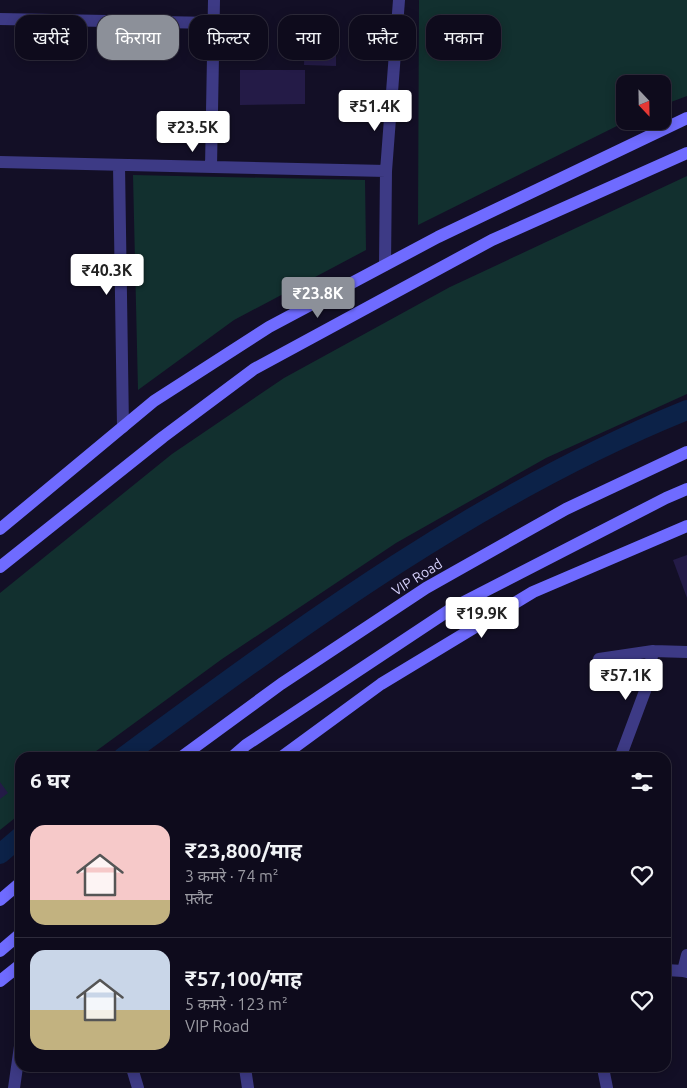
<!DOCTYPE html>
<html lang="hi">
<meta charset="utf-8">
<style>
:root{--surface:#0e0b1c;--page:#1c1929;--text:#f1f3f6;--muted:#9b9ba3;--line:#2e2b3b;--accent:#8c9099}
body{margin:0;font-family:Ubuntu,"Noto Sans Devanagari",sans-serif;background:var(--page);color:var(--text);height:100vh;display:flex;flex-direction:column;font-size:19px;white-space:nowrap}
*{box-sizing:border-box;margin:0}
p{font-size:16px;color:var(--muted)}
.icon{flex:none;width:28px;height:28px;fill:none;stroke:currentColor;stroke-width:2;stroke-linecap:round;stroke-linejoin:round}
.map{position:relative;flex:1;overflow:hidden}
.drawer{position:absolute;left:15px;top:752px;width:656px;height:320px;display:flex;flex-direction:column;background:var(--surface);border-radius:15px;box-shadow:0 2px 12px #0003,0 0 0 1px var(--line)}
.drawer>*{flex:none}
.banner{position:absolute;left:15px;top:15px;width:658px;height:45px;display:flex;gap:10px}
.needle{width:32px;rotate:158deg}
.fabs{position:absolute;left:616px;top:75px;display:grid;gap:10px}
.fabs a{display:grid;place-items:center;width:55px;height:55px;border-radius:10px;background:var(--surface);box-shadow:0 2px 12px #0003,0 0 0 1px var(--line);font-size:25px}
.price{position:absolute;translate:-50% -42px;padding:0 11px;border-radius:5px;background:#fff;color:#222;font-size:16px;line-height:32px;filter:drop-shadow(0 1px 2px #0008)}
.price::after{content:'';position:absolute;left:50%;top:30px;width:15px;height:11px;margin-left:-8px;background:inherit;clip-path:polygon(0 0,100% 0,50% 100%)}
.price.current{background:var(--accent);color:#fff}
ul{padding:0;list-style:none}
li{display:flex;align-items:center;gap:15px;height:125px;padding:0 15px}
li+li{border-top:1px solid var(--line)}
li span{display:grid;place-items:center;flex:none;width:140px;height:100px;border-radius:15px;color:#555}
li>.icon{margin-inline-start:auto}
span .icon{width:60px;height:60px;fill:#fffc;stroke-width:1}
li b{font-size:21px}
h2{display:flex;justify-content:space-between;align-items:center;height:60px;padding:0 15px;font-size:21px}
.pill{padding:0 18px;border-radius:15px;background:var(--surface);box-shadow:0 2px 12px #0003,0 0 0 1px var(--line);font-size:18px;line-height:45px}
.pill.current{background:var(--accent);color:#fff}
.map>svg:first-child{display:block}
</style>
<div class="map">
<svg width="687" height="1088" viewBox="0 0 687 1088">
<rect width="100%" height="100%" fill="#130f26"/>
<path fill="#12302f" d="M 419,0 L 687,0 L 687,96 L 663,105 L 662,84 L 625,84 L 625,121 L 627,121 L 418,225 Z
M 133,175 L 365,180 L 366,250 L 234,320 L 138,390 Z
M 687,176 L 687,394 L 546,458 L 396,543 L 222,659 L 88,757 L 20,758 L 20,814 L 0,830 L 0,593 L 172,454 L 284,378 L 450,287 Z"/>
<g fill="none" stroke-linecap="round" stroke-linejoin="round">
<path stroke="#0c2248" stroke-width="20" d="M 122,758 C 300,627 481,493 687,410
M 0,854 L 20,837"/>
</g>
<path fill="#241b47" d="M 305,32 L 336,32 L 336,66 L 304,65 Z
M 240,70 L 305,70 L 305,104 L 240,105 Z
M 687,555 L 687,598 L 673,560 Z
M 0,782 L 8,793 L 0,799 Z"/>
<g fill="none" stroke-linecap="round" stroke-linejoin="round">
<path stroke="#3d3a85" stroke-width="12" d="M 0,19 L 214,23
M 0,162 L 386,171
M 119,165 L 123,427
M 211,167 L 214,0
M 385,265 L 386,171 L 399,0
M 599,659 L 653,651 L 687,652
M 620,758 L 645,691 L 653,651
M 687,955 L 683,971 L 687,972
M 666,970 L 683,971
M 132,1068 L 138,1088
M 245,1068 L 248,1088
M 603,1068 L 607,1088
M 14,1088 L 20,1046"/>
<path stroke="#6f6bff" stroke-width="12" d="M 0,529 L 154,401 L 269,327 L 438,237 L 687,118
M 0,567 L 163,437 L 254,369 L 492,240 L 687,153
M 180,758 L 281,684 L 426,588 L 566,509 L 687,452
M 231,758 L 246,745 L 454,607 L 666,498 L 687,489
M 280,758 L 381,684 L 533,592 L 687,526
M 0,900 L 20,883
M 0,951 L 20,934
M 0,981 L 20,965"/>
</g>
<g text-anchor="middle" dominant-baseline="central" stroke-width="4" stroke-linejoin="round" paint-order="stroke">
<g font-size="14" fill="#d9d4ff" stroke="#130f26">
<text transform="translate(417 577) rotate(-32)">VIP Road</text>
</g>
</g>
</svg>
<div class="fabs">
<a><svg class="needle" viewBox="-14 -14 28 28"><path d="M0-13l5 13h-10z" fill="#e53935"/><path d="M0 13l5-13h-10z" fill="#9b9ba3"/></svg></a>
</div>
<b class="price" style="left:375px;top:132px">₹51.4K</b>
<b class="price" style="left:193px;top:153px">₹23.5K</b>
<b class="price" style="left:107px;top:296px">₹40.3K</b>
<b class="price current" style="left:318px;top:319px">₹23.8K</b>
<b class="price" style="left:482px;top:639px">₹19.9K</b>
<b class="price" style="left:626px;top:701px">₹57.1K</b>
<div class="banner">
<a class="pill">खरीदें</a>
<a class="pill current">किराया</a>
<a class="pill">फ़िल्टर</a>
<a class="pill">नया</a>
<a class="pill">फ़्लैट</a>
<a class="pill">मकान</a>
</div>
<section class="drawer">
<h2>6 घर<svg class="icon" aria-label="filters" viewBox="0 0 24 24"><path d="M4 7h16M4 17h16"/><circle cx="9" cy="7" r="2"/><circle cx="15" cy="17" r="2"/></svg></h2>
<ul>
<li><span style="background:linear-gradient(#f6c9c9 75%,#c2b280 0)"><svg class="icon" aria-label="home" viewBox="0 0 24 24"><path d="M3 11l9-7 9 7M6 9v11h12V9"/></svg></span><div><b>₹23,800/माह</b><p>3 कमरे · 74 m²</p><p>फ़्लैट</p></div><svg class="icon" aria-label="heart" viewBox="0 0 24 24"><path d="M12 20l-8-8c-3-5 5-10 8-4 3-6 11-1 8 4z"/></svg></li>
<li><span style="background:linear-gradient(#c9d6e8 60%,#c2b280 0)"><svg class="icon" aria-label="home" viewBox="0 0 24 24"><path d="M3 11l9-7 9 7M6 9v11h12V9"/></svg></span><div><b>₹57,100/माह</b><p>5 कमरे · 123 m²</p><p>VIP Road</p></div><svg class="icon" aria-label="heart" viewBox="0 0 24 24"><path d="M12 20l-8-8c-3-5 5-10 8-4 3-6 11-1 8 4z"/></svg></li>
</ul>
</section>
</div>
